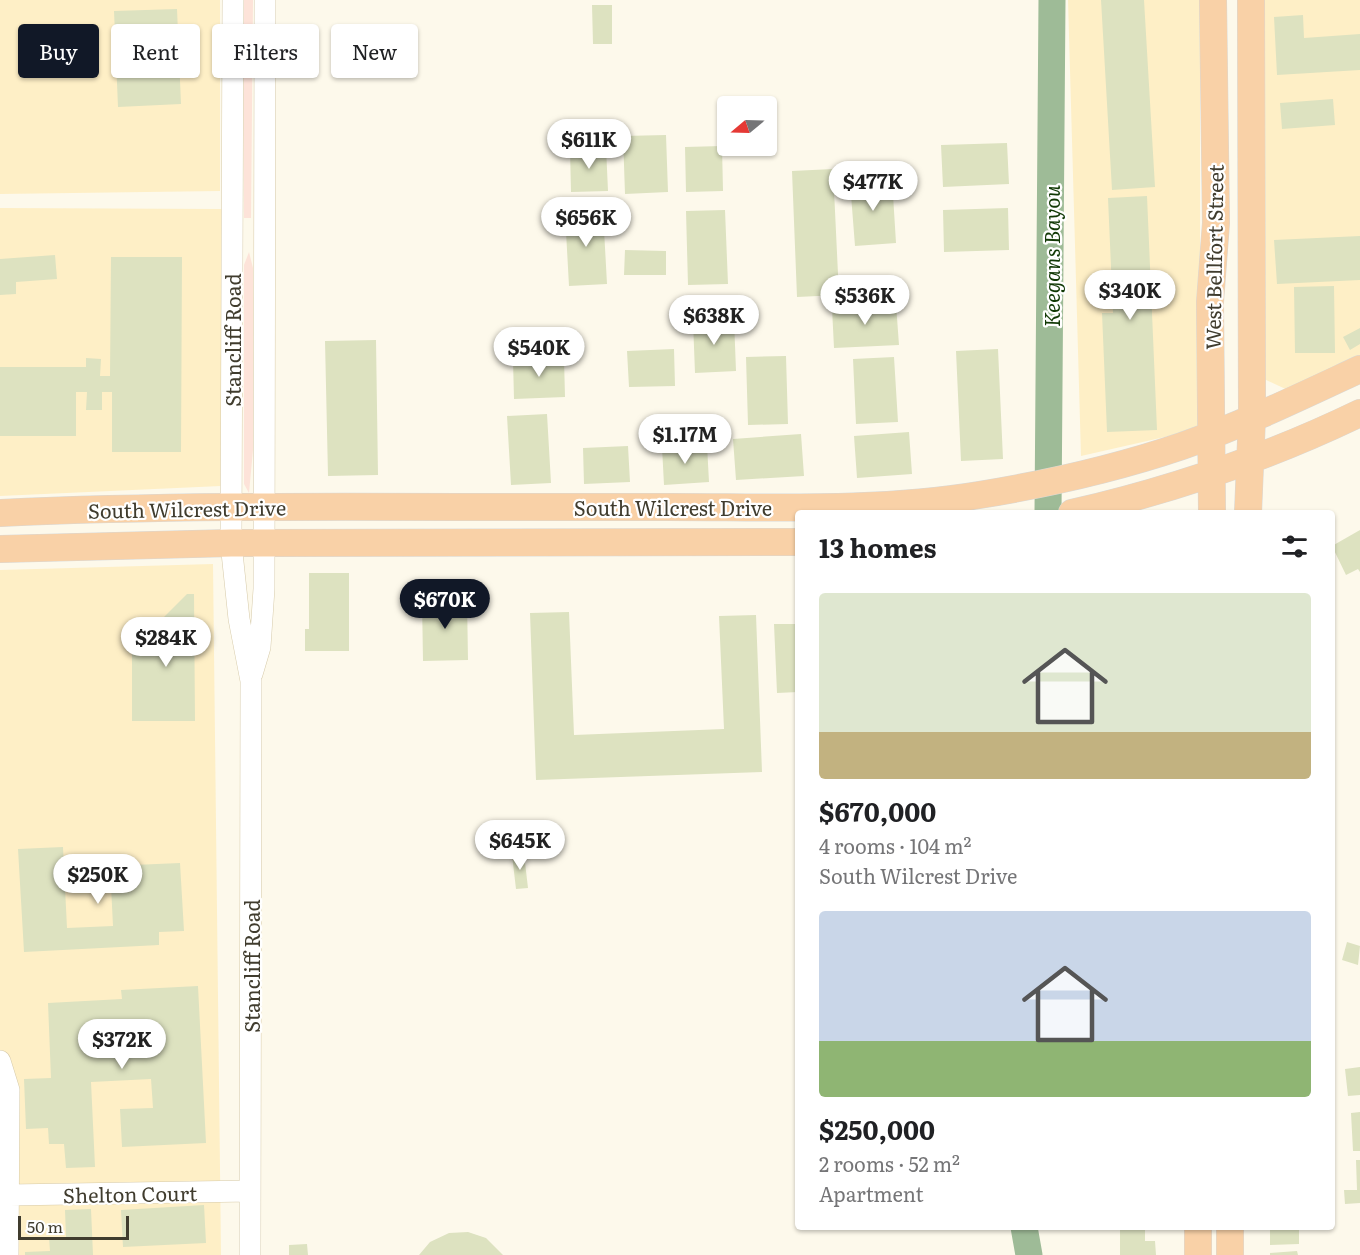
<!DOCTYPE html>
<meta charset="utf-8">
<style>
:root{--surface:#fff;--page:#f6f6f6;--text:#202124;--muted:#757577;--accent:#111827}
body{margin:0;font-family:Literata,serif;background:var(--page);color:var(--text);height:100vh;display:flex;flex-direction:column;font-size:22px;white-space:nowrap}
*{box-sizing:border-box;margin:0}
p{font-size:20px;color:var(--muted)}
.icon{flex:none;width:33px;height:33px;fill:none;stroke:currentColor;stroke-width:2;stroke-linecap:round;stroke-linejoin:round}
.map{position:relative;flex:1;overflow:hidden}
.panel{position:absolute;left:795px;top:510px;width:540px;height:720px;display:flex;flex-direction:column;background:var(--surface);border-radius:6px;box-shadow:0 2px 4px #0004}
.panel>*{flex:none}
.guide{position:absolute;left:18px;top:24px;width:570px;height:54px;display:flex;gap:12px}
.needle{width:39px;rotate:251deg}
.fabs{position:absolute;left:717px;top:96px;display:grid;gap:12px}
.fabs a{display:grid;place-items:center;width:60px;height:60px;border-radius:6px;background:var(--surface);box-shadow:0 2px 4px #0004;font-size:30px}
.scale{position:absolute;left:18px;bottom:15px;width:111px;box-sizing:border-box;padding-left:6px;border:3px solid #403c2e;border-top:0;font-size:16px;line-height:21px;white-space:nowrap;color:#403c2e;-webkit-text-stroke:4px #fff;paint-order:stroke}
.price{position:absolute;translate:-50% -51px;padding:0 14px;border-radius:21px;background:#fff;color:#222;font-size:20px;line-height:39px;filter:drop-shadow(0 2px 3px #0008)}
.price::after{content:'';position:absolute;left:50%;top:36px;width:18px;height:14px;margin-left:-9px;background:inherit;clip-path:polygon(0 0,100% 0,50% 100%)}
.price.on{background:var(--accent);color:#fff}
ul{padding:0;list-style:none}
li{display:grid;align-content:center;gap:12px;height:318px;padding:0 24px}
li span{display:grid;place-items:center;height:186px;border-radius:6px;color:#555}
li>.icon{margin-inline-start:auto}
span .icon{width:108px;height:108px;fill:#fffc;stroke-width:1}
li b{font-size:26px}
h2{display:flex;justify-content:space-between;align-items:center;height:72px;padding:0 24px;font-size:26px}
.tag{padding:0 21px;border-radius:6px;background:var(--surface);box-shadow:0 2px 4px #0004;font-size:21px;line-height:54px}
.tag.on{background:var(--accent);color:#fff}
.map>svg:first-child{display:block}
</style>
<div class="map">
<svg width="1360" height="1255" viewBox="0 0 1360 1255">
<rect width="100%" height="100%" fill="#fdf9eb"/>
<path fill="#feefc6" d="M 0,0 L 220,0 L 220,191 L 0,194 Z
M 1068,0 L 1200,0 L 1200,429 L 1081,456 Z
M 1264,0 L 1360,0 L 1360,357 L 1292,392 L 1264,379 Z
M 0,208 L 222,209 L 221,486 L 0,496 Z
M 213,564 L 221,1255 L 0,1255 L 0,570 Z"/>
<path fill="#fde3d9" d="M 243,0 L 253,0 L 251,218 L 244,218 Z
M 249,252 L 253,268 L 253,450 L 249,493 L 244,484 L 244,265 Z"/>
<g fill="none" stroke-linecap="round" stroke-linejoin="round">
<path stroke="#9ebb97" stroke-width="27" d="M 1048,513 L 1052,0
M 1024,1227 L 1029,1255"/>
</g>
<path fill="#dde2c0" d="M 1101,0 L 1144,0 L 1155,187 L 1112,190 Z
M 592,5 L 612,5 L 612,44 L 593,44 Z
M 177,9 L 181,104 L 118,107 L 114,11 Z
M 1303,15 L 1304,38 L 1360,34 L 1360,70 L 1277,75 L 1274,17 Z
M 1333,99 L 1335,125 L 1282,129 L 1280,103 Z
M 666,135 L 668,192 L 625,194 L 623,136 Z
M 1007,143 L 1009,184 L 943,187 L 941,145 Z
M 722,146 L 723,191 L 686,192 L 685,147 Z
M 606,147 L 608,191 L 571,192 L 570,149 Z
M 833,169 L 839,295 L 797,297 L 792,171 Z
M 892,179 L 896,243 L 855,246 L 850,182 Z
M 1147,196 L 1157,430 L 1107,432 L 1102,313 L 1113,313 L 1108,198 Z
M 1008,208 L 1009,250 L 944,252 L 943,210 Z
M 725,210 L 728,284 L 688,285 L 686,211 Z
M 603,211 L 607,284 L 569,286 L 565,213 Z
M 1360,236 L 1360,280 L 1277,284 L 1274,240 Z
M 625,250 L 666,251 L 666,275 L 624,275 Z
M 55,255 L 57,279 L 16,282 L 16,294 L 0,295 L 0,259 Z
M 111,257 L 182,257 L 181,452 L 112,452 L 112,392 L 102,392 L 102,410 L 86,410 L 87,392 L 76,392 L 76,436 L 0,436 L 0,367 L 86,367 L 86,358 L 101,359 L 100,376 L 110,376 Z
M 1334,286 L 1335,353 L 1295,353 L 1294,287 Z
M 896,304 L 899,345 L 834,348 L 832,308 Z
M 734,319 L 736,371 L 695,373 L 693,321 Z
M 1360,328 L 1360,344 L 1350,350 L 1343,337 Z
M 376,340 L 378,475 L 328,476 L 325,341 Z
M 674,349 L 675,386 L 629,387 L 627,351 Z
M 998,349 L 1003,459 L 961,461 L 956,351 Z
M 786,356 L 788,424 L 748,425 L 746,357 Z
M 894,357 L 898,422 L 856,424 L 853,359 Z
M 564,358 L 565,397 L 514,399 L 513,360 Z
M 547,414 L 551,483 L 511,485 L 507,416 Z
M 909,432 L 912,474 L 857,478 L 854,436 Z
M 801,434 L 804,476 L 736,480 L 733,439 Z
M 707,445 L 709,482 L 664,485 L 662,447 Z
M 628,446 L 630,482 L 584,484 L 583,448 Z
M 1360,530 L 1360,572 L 1358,569 L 1346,575 L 1332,546 Z
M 309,573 L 349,573 L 349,651 L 305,651 L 305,629 L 309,629 Z
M 187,594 L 194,594 L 195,721 L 132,721 L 132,641 L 140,641 Z
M 467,599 L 468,660 L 423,661 L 422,600 Z
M 569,612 L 574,735 L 724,729 L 719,616 L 756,615 L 762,772 L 536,780 L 530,613 Z
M 774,624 L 798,624 L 798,692 L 777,693 Z
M 63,847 L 67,928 L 113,926 L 110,866 L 180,863 L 184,931 L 159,932 L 159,945 L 24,952 L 18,849 Z
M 524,854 L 528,888 L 516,889 L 512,855 Z
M 1347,942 L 1360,946 L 1358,965 L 1342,960 Z
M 198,986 L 206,1143 L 122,1147 L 120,1109 L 153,1108 L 151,1079 L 91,1082 L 95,1167 L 66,1168 L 64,1144 L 49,1144 L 48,1128 L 26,1129 L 24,1079 L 51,1078 L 48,1003 L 122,999 L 121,990 Z
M 1360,1067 L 1360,1095 L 1348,1096 L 1345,1069 Z
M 1360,1112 L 1360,1151 L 1353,1151 L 1351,1113 Z
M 1356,1160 L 1360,1160 L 1360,1203 L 1345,1204 L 1344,1190 L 1357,1190 Z
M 204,1205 L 206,1243 L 123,1247 L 121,1210 Z
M 91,1209 L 93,1255 L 25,1255 L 25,1252 L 50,1251 L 49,1237 L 66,1237 L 65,1210 Z
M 1120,1227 L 1145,1227 L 1145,1241 L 1155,1241 L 1156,1255 L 1120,1255 Z
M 1270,1227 L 1299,1227 L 1299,1244 L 1270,1245 Z
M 468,1232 L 486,1238 L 503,1255 L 419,1255 L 430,1242 L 449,1233 Z
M 307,1244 L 308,1255 L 289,1255 L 289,1245 Z
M 1297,1251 L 1298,1255 L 1270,1255 L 1270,1253 Z"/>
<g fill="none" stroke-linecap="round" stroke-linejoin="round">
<defs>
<path id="minor" d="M 233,0 L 231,543 L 239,619 L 251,681 L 250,1255
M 252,674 L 260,647 L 264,589 L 265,0
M 0,1061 L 9,1090 L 8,1255
M 10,1195 L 250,1191"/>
<path id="major" d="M 0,513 C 215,503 431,508 646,507 C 756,506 870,513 979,495 C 1047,484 1117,468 1182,446 C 1242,425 1302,396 1360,369
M 1072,513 C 1172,490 1267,458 1360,413
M 1212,513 L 1210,302 L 1216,223 L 1213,0
M 1248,513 L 1252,417 L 1251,0
M 0,549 L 231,543 L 798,542
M 1198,1227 L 1198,1255
M 1230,1255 L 1230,1227"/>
</defs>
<use href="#minor" stroke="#d7cbaa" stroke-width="22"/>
<use href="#major" stroke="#d9d8d5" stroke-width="28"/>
<use href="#minor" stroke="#fff" stroke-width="21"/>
<use href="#major" stroke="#f9d1a7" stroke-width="27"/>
</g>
<g text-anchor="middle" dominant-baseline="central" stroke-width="4.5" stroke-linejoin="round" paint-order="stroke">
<g font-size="20" fill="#403c2e" stroke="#fff">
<text transform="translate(1213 257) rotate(-89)">West Bellfort Street</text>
<text transform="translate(232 340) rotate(-90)">Stancliff Road</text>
<text x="673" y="507">South Wilcrest Drive</text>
<text transform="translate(187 508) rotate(-1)">South Wilcrest Drive</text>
<text transform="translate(251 966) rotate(-90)">Stancliff Road</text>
<text transform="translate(130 1193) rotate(-1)">Shelton Court</text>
</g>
<g font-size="21" font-style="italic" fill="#113905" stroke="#fff">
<text transform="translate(1050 256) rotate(-90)">Keegans Bayou</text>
</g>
</g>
</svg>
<div class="fabs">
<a><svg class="needle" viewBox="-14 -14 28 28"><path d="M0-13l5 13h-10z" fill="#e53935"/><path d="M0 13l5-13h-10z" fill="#757577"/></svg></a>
</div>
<div class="scale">50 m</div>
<b class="price" style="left:589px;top:170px">$611K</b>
<b class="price" style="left:873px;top:212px">$477K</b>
<b class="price" style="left:586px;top:248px">$656K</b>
<b class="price" style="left:1130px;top:321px">$340K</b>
<b class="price" style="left:865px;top:326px">$536K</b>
<b class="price" style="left:714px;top:346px">$638K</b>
<b class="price" style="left:539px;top:378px">$540K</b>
<b class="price" style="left:685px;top:465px">$1.17M</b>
<b class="price on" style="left:445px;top:630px">$670K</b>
<b class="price" style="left:166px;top:668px">$284K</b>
<b class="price" style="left:520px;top:871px">$645K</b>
<b class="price" style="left:98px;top:905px">$250K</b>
<b class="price" style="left:122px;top:1070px">$372K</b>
<div class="guide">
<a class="tag on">Buy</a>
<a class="tag">Rent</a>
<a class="tag">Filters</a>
<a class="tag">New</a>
</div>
<section class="panel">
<h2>13 homes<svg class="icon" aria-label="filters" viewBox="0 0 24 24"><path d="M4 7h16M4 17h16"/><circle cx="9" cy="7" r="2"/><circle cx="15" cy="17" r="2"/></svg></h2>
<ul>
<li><span style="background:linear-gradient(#dfe7d0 75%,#c2b280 0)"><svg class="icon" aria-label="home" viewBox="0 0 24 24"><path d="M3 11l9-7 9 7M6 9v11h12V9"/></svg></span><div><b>$670,000</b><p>4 rooms · 104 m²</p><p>South Wilcrest Drive</p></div></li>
<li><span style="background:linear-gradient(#c9d6e8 70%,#8fb573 0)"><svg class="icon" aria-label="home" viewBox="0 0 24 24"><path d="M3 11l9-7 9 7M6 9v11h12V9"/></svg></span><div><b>$250,000</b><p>2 rooms · 52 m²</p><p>Apartment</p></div></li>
</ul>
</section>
</div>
